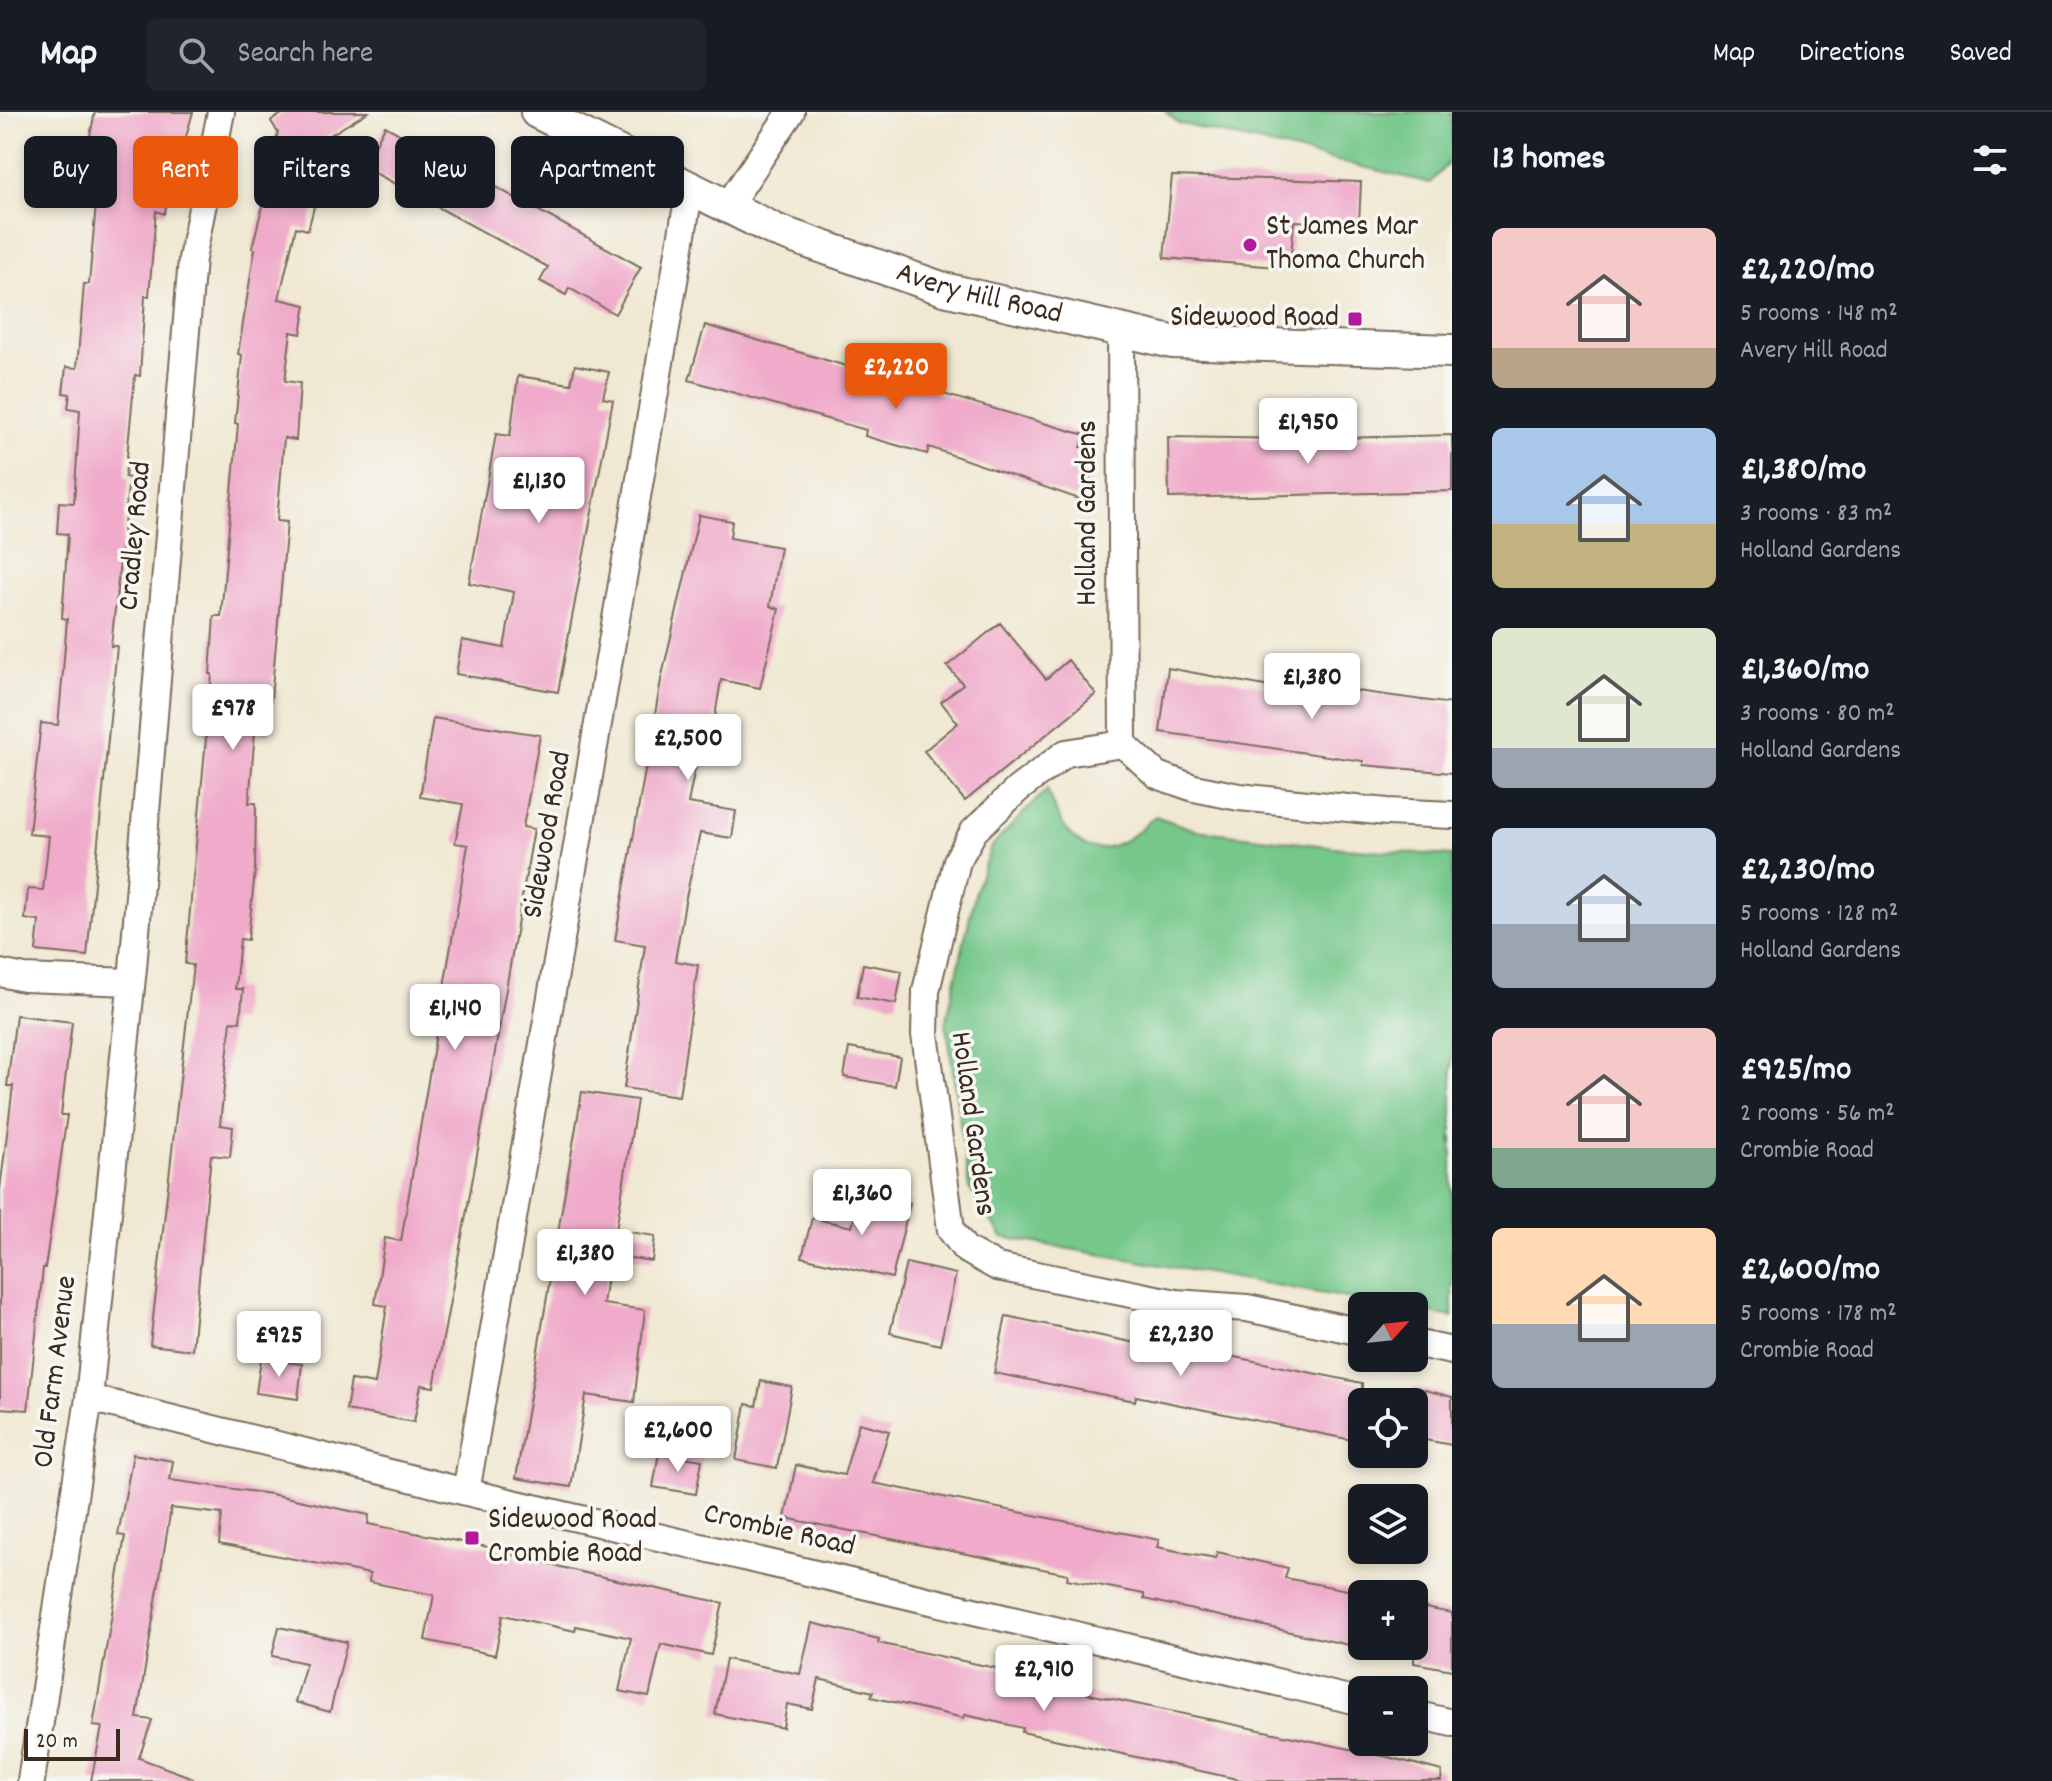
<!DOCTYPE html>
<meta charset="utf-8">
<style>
:root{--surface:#171b24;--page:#20242c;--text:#f1f3f6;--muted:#9ea1a6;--line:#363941;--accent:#ea580c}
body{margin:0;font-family:Dekko,sans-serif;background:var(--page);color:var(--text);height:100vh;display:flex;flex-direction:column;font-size:30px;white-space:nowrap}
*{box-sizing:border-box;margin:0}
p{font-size:26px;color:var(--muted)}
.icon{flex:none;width:44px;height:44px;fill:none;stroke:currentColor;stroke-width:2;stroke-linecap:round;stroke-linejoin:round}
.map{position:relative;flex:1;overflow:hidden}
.panel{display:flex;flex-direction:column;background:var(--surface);width:600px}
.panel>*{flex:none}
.top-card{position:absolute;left:24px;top:24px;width:760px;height:72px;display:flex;gap:16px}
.needle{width:52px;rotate:63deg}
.buttons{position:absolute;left:1348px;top:1180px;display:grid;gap:16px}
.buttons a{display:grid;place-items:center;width:80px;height:80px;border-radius:12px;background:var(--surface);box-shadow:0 4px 12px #0003;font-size:40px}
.scale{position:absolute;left:24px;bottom:20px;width:96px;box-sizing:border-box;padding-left:8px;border:4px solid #3b2a1e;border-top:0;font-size:22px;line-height:28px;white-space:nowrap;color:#3b2a1e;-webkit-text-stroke:6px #f6f6f2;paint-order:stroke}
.price{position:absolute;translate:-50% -68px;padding:0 18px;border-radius:8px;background:#fff;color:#222;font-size:26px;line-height:52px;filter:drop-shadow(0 2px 4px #0008)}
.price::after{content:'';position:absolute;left:50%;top:48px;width:24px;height:18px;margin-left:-12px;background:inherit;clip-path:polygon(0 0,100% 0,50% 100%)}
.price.on{background:var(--accent);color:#fff}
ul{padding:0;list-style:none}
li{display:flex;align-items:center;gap:24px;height:200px;padding:0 40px}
li span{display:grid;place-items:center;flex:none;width:224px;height:160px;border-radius:12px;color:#555}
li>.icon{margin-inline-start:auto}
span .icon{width:96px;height:96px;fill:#fffc;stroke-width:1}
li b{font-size:34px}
h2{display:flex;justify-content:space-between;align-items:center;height:96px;padding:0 40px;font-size:34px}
.pill{padding:0 28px;border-radius:12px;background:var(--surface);box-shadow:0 4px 12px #0003;font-size:28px;line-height:72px}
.pill.on{background:var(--accent);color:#fff}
header{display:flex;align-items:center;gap:48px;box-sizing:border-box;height:112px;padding:0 40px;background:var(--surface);border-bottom:2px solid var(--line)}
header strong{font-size:38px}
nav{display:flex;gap:44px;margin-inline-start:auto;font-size:28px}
.search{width:560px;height:72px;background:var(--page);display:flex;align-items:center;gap:20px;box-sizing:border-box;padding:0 28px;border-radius:12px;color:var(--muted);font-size:30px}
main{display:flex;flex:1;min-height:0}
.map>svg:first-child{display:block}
</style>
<header>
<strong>Map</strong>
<div class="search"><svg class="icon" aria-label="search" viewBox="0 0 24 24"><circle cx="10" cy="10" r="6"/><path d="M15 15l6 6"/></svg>Search here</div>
<nav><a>Map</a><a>Directions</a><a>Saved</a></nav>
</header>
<main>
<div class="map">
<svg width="1452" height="1669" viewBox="0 0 1452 1669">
<rect width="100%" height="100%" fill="#f6f6f2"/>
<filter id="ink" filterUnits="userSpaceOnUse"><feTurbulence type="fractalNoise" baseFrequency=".0125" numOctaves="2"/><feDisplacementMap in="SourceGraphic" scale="16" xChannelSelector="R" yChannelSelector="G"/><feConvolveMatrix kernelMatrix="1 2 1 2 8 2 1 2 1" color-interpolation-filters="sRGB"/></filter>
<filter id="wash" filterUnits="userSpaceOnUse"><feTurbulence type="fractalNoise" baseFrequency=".006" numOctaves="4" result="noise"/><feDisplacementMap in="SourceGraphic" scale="32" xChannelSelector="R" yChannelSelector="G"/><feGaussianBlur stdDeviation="1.8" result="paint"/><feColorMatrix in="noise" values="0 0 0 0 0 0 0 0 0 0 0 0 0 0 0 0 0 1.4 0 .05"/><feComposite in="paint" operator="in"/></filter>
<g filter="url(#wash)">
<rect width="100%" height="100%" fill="#f0e8d2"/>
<path fill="#75c78a" stroke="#587854" stroke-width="2" d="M 1166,0 L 1452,0 L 1452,47 L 1430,71 L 1178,11 Z
M 1047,677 C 1069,745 1104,755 1155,704 L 1195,718 L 1343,736 L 1452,744 L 1452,1205 L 1414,1198 L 1414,1194 L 1393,1194 L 1002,1125 L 969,1076 L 946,910 L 976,777 L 991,735 Z"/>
<g id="blocks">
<path fill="#f0abca" d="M 95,0 L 193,0 L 164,102 L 156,99 L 149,184 L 145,184 L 140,264 L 135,263 L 125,365 L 129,366 L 111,534 L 117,534 L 87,844 L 36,839 L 39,809 L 25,807 L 28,777 L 43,778 L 49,724 L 29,722 L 32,692 L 41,611 L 58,613 L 63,559 L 67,507 L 62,506 L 68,422 L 57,421 L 59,390 L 74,391 L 80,298 L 68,296 L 70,282 L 63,281 L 66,255 L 77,256 L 84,172 L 89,172 L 98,69 L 81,66 Z
M 285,0 L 368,0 L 266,62 L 278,21 L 271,9 Z
M 385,14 L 641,155 L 615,202 L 569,176 L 566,183 L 540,169 L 548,155 L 364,55 Z
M 270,64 L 319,76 L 308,118 L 296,115 L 279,187 L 306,193 L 301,222 L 291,220 L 285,269 L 300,271 L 296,328 L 284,326 L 277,409 L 287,410 L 268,620 L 255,619 L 249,691 L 256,691 L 255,758 L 248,828 L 240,827 L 235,877 L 243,877 L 240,910 L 231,909 L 220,1013 L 233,1015 L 230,1045 L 211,1043 L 192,1238 L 150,1233 L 193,853 L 185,852 L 212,562 L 210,562 L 214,504 L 221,504 L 238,312 L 235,311 L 242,243 L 238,242 L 255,137 L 252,136 Z
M 1172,64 L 1361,70 L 1359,112 L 1294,109 L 1290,156 L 1164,146 Z
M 705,213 L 1085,323 L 1081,335 L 1098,340 L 1082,388 L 929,335 L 927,342 L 865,324 L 866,318 L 689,268 Z
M 575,253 L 609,260 L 603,286 L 613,288 L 558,580 L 456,562 L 462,528 L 504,536 L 514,480 L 469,471 L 496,322 L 510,324 L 518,264 L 571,272 Z
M 1452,323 L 1452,379 L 1169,386 L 1168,325 L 1301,327 Z
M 699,403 L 732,409 L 730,426 L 780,435 L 770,494 L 779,497 L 760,576 L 721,568 L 712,623 L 702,621 L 688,691 L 736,699 L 732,726 L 700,721 L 685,790 L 675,849 L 698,853 L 679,984 L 624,976 L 645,833 L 615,828 L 661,568 Z
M 1000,511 L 1046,567 L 1068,548 L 1096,582 L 965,689 L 924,639 L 958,611 L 941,590 L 963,572 L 947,554 Z
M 1168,556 L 1297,580 L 1298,571 L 1452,592 L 1452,661 L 1363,653 L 1363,649 L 1160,620 Z
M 433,606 L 540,623 L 523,715 L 534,717 L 474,1060 L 434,1275 L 421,1273 L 414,1310 L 346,1298 L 351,1268 L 375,1272 L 387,1194 L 375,1192 L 385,1126 L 401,1129 L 468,733 L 455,731 L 463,692 L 420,685 Z
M 863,852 L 902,859 L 896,892 L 857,885 Z
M 16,903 L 72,910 L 61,1003 L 67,1003 L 45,1156 L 43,1156 L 28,1298 L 0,1296 L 0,1078 L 13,974 L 7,974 Z
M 849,936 L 900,945 L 895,974 L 844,965 Z
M 582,980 L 637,988 L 616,1118 L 655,1124 L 652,1149 L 610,1143 L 603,1192 L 645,1198 L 634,1290 L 586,1283 L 571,1375 L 516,1366 Z
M 861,1079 L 910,1091 L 892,1166 L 802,1145 L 812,1106 L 852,1115 Z
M 906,1151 L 956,1162 L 940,1233 L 890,1221 Z
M 1006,1204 L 1150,1234 L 1151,1228 L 1362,1271 L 1362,1330 L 1136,1284 L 1135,1289 L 994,1261 Z
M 261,1247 L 302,1252 L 298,1287 L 256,1281 Z
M 761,1269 L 792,1275 L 777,1356 L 736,1348 L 746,1292 L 756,1294 Z
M 1414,1275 L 1452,1285 L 1452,1333 L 1414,1326 Z
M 859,1311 L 889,1319 L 873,1371 L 1159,1428 L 1157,1435 L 1182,1440 L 1216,1446 L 1217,1440 L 1288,1456 L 1285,1466 L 1363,1481 L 1362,1536 L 1144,1487 L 1144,1482 L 1067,1467 L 1068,1462 L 785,1406 L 796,1353 L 844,1363 Z
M 659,1341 L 702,1348 L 696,1382 L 653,1375 Z
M 133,1342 L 173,1349 L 170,1368 L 271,1382 L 369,1403 L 368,1412 L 514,1440 L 513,1443 L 585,1461 L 723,1491 L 711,1543 L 661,1532 L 649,1585 L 619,1579 L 631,1526 L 576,1514 L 575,1519 L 503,1503 L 495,1543 L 425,1528 L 434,1483 L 369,1470 L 370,1462 L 219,1432 L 222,1402 L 171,1396 L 137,1606 L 152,1608 L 139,1646 L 193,1666 L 193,1669 L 91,1669 L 102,1615 L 93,1614 L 125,1424 L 118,1423 Z
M 1414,1494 L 1452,1501 L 1452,1558 L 1414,1551 Z
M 812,1511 L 879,1527 L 878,1531 L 1024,1562 L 1023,1566 L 1089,1582 L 1388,1645 L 1442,1659 L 1441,1669 L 1246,1669 L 1022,1620 L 1023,1616 L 965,1603 L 964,1606 L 871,1585 L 873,1580 L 819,1567 L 812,1597 L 787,1592 L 783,1616 L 715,1602 L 726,1547 L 800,1562 Z
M 279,1515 L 347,1530 L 330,1600 L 295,1590 L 306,1551 L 272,1544 Z"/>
</g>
</g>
<g filter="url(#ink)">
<use href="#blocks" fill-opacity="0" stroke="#7a6c5d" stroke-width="2"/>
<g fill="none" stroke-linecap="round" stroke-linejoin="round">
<defs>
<path id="minor" d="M 727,95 L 791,0
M 1121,218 L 1123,632 L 1157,663 L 1194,676 L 1239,685 L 1387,700 L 1452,703
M 1123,632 L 1066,641 L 1018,677 L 974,719 L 957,749 L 926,879 L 925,922 L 951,1118 L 965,1137 L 997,1155 L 1176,1191 L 1247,1196 L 1362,1220
M 0,861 L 24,866 L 131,870
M 1414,1231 L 1452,1239
M 89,1286 L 466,1380 L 1362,1590
M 466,1380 L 690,76
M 1414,1602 L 1452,1611
M 31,1669 L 89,1286 L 133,856 L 192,147 L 221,0"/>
<g id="tertiary">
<path id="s1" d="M 537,0 L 777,119 L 944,177 L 1172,230 L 1452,239"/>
</g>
</defs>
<use href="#minor" stroke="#7a6c5d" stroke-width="30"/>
<use href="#tertiary" stroke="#7a6c5d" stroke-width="36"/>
<use href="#minor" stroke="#fff" stroke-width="26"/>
<use href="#tertiary" stroke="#fff" stroke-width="32"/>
</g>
</g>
<g fill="#b5179e" stroke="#f6f6f2" stroke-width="3">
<circle cx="1250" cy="133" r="8"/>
<rect x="1347" y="199" width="16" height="16" rx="4"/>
<rect x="464" y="1418" width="16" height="16" rx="4"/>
</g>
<g text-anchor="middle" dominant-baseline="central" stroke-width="7" stroke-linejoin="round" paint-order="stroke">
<g font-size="30" fill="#3b2a1e" stroke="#f6f6f2" text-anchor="start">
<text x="1266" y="116">St James Mar<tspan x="1266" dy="34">Thoma Church</tspan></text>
<text x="1339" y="207" text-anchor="end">Sidewood Road</text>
<text x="488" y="1409">Sidewood Road<tspan x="488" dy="34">Crombie Road</tspan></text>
</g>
<g font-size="30" fill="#3b2a1e" stroke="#f6f6f2">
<text stroke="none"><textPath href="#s1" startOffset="480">Avery Hill Road</textPath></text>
<text transform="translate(1089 401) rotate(-90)">Holland Gardens</text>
<text transform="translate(137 424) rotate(-85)">Cradley Road</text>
<text transform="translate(549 723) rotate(-80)">Sidewood Road</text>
<text transform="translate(971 1012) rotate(82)">Holland Gardens</text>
<text transform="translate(57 1260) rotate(-83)">Old Farm Avenue</text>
<text transform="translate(779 1420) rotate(13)">Crombie Road</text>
</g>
</g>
</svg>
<div class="buttons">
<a><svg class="needle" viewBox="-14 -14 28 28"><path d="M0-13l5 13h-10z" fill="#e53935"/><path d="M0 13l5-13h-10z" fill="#9ea1a6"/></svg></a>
<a><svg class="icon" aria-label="locate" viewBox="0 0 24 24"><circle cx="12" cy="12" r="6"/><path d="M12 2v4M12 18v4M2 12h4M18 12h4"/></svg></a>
<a><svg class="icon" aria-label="layers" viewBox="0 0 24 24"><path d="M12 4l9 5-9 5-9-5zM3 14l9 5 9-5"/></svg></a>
<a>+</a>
<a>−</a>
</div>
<div class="scale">20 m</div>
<b class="price on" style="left:896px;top:299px">£2,220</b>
<b class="price" style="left:1308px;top:354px">£1,950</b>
<b class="price" style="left:539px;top:413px">£1,130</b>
<b class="price" style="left:1312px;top:609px">£1,380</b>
<b class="price" style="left:233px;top:640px">£978</b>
<b class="price" style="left:688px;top:670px">£2,500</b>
<b class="price" style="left:455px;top:940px">£1,140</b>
<b class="price" style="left:862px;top:1125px">£1,360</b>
<b class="price" style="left:585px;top:1185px">£1,380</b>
<b class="price" style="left:1181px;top:1266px">£2,230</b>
<b class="price" style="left:279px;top:1267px">£925</b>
<b class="price" style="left:678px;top:1362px">£2,600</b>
<b class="price" style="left:1044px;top:1601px">£2,910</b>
<div class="top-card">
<a class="pill">Buy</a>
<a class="pill on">Rent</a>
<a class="pill">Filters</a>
<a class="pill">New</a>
<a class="pill">Apartment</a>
</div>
</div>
<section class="panel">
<h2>13 homes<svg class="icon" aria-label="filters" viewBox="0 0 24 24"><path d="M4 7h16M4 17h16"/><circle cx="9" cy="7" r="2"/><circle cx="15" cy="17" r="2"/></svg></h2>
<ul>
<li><span style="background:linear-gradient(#f6c9c9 75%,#b9a48a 0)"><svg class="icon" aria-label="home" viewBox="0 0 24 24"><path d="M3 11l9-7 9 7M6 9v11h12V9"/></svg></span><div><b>£2,220/mo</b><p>5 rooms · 148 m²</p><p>Avery Hill Road</p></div></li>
<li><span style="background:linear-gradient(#a9c7e8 60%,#c2b280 0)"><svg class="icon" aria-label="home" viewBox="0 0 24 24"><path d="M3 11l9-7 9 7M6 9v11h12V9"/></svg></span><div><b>£1,380/mo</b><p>3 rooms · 83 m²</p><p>Holland Gardens</p></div></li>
<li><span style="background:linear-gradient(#dfe7d0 75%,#9aa5b1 0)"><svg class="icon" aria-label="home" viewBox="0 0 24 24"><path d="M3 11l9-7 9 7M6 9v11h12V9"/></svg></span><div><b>£1,360/mo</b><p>3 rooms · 80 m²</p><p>Holland Gardens</p></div></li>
<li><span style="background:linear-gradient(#c9d6e8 60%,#9aa5b1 0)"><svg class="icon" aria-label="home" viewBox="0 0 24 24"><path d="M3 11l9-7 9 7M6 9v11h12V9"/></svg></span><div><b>£2,230/mo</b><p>5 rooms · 128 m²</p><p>Holland Gardens</p></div></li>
<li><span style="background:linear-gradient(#f6c9c9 75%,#7fa58c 0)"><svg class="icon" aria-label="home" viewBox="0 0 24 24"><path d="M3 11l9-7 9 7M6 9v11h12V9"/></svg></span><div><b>£925/mo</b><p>2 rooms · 56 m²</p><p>Crombie Road</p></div></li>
<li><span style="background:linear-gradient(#ffd9b3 60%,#9aa5b1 0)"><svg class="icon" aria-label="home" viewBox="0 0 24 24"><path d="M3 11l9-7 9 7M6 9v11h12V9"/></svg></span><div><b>£2,600/mo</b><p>5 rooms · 178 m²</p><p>Crombie Road</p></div></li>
</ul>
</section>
</main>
